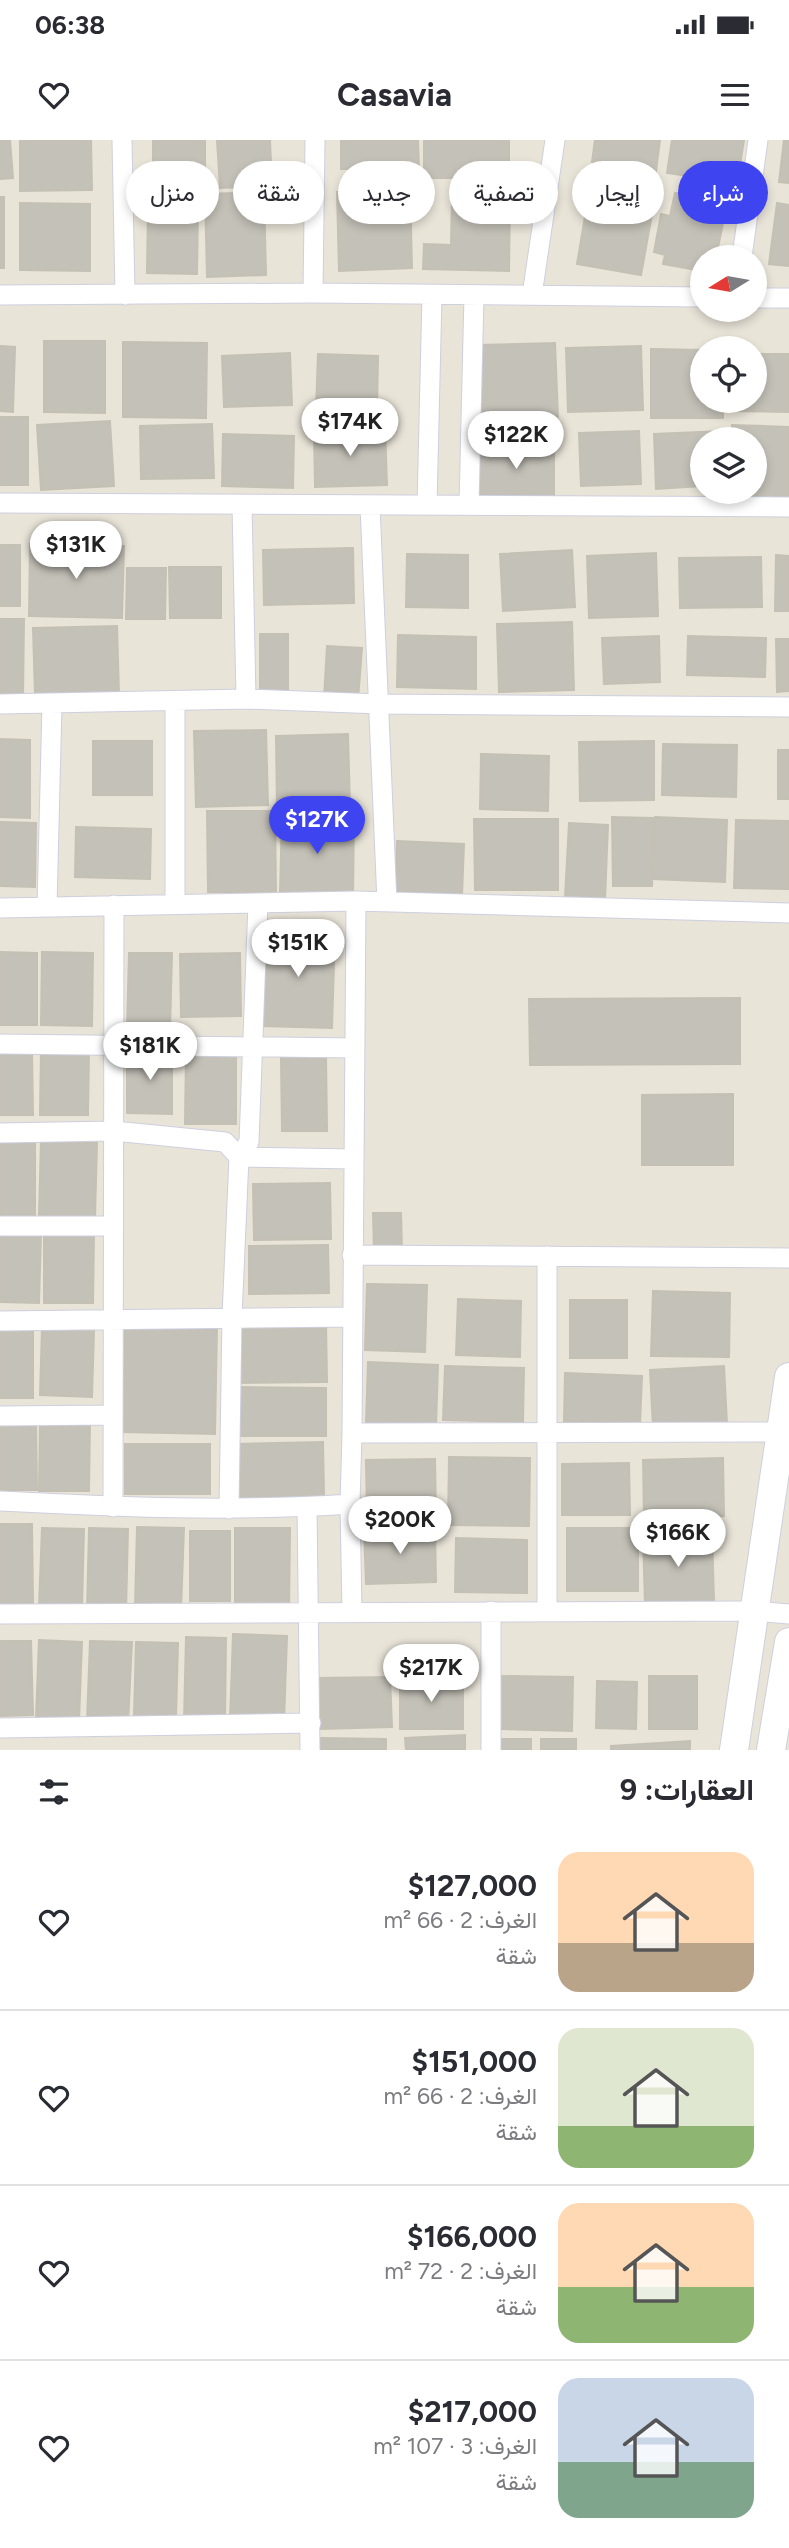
<!DOCTYPE html>
<html lang="ar">
<meta charset="utf-8">
<style>
:root{--surface:#fff;--page:#f7f7f7;--text:#2b2b33;--muted:#7c7c81;--line:#e1e1e2;--accent:#3e44f0}
body{margin:0;font-family:Figtree,Vazirmatn,sans-serif;background:var(--page);color:var(--text);direction:rtl;height:100vh;display:flex;flex-direction:column;font-size:26px;white-space:nowrap}
*{box-sizing:border-box;margin:0}
p{font-size:23px;color:var(--muted)}
.icon{flex:none;width:38px;height:38px;fill:none;stroke:currentColor;stroke-width:2;stroke-linecap:round;stroke-linejoin:round}
.map{position:relative;height:1610px;overflow:hidden;direction:ltr}
.side{display:flex;flex-direction:column;background:var(--surface);flex:1}
.side>*{flex:none}
.hud{position:absolute;left:21px;top:21px;width:747px;height:63px;direction:rtl;display:flex;gap:14px}
.needle{width:46px;rotate:259deg}
.buttons{position:absolute;left:690px;top:105px;display:grid;gap:14px}
.buttons a{display:grid;place-items:center;width:77px;height:77px;border-radius:50%;background:var(--surface);box-shadow:0 4px 10px #0003;font-size:35px}
.price{position:absolute;translate:-50% -60px;padding:0 16px;border-radius:24px;background:#fff;color:#222;font-size:23px;line-height:46px;filter:drop-shadow(0 2px 4px #0008)}
.price::after{content:'';position:absolute;left:50%;top:42px;width:21px;height:16px;margin-left:-10px;background:inherit;clip-path:polygon(0 0,100% 0,50% 100%)}
.price.on{background:var(--accent);color:#fff}
ul{padding:0;list-style:none}
li{display:flex;align-items:center;gap:21px;height:175px;padding:0 35px}
li+li{border-top:2px solid var(--line)}
li span{display:grid;place-items:center;flex:none;width:196px;height:140px;border-radius:21px;color:#555}
li>.icon{margin-inline-start:auto}
span .icon{width:84px;height:84px;fill:#fffc;stroke-width:1}
li b{font-size:30px}
h2{display:flex;justify-content:space-between;align-items:center;height:84px;padding:0 35px;font-size:30px}
.chip{padding:0 24px;border-radius:32px;background:var(--surface);box-shadow:0 4px 10px #0003;font-size:24px;line-height:63px}
.chip.on{background:var(--accent);color:#fff}
.status{display:flex;justify-content:space-between;align-items:center;height:49px;padding:0 35px;background:var(--surface);direction:ltr}
.status svg{height:19px;fill:currentColor}
header{display:flex;justify-content:space-between;align-items:center;height:91px;padding:0 35px;background:var(--surface);font-size:32px;font-weight:700}
.map>svg:first-child{display:block}
</style>
<div class="status"><b>06:38</b><svg viewBox="0 0 49 12"><path d="M0 12V9h3v3zM5 12V6h3v6zM10 12V3h3v9zM15 12V0h3v12zM26 1h20v11H26zM47 4h2v5h-2z"/></svg></div>
<header><svg class="icon" aria-label="menu" viewBox="0 0 24 24"><path d="M4 6h16M4 12h16M4 18h16"/></svg>Casavia<svg class="icon" aria-label="heart" viewBox="0 0 24 24"><path d="M12 20l-8-8c-3-5 5-10 8-4 3-6 11-1 8 4z"/></svg></header>
<div class="map">
<svg width="789" height="1610" viewBox="0 0 789 1610">
<rect width="100%" height="100%" fill="#e9e4d8"/>
<path fill="#c4c1b8" stroke="#c4c0b3" stroke-width="2" d="M 0,0 L 10,0 L 13,38 L 0,39 Z
M 20,0 L 91,0 L 92,50 L 20,51 Z
M 153,0 L 205,0 L 205,35 L 153,34 Z
M 217,0 L 270,0 L 272,46 L 220,48 Z
M 341,0 L 418,0 L 419,29 L 341,29 Z
M 424,0 L 509,0 L 509,38 L 424,38 Z
M 595,0 L 660,0 L 656,31 L 592,22 Z
M 672,0 L 744,0 L 737,43 L 667,33 Z
M 784,0 L 789,0 L 789,43 L 779,42 Z
M 591,41 L 656,52 L 641,135 L 577,124 Z
M 698,48 L 729,54 L 716,117 L 702,117 L 702,131 L 663,124 L 665,115 L 654,112 L 661,74 L 670,76 L 675,53 L 696,57 Z
M 410,50 L 412,128 L 339,131 L 337,52 Z
M 264,52 L 266,135 L 207,137 L 205,54 Z
M 452,56 L 510,57 L 509,131 L 423,129 L 424,104 L 451,105 Z
M 0,57 L 4,57 L 4,128 L 0,128 Z
M 20,63 L 90,64 L 90,131 L 20,130 Z
M 777,63 L 789,65 L 789,126 L 769,124 Z
M 148,64 L 198,65 L 197,134 L 147,133 Z
M 44,201 L 105,201 L 105,273 L 44,272 Z
M 123,202 L 207,203 L 206,278 L 123,277 Z
M 555,203 L 558,277 L 480,279 L 477,205 Z
M 0,206 L 15,207 L 13,272 L 0,271 Z
M 641,206 L 643,270 L 568,272 L 566,208 Z
M 651,209 L 702,210 L 702,261 L 723,261 L 723,278 L 651,278 Z
M 290,213 L 292,265 L 224,267 L 222,216 Z
M 318,214 L 378,216 L 377,270 L 316,269 Z
M 754,214 L 789,214 L 789,272 L 731,271 L 731,261 L 754,261 Z
M 0,277 L 28,277 L 28,345 L 0,345 Z
M 110,281 L 114,346 L 41,350 L 37,285 Z
M 212,284 L 214,338 L 141,339 L 140,286 Z
M 732,285 L 789,287 L 789,362 L 730,361 L 730,352 L 754,352 L 754,299 L 731,299 Z
M 385,288 L 387,345 L 315,347 L 314,290 Z
M 639,291 L 641,344 L 581,346 L 579,293 Z
M 722,291 L 723,299 L 702,299 L 702,346 L 656,349 L 654,294 Z
M 223,294 L 294,296 L 293,348 L 222,346 Z
M 478,298 L 554,299 L 554,363 L 477,362 Z
M 30,404 L 124,406 L 122,478 L 29,476 Z
M 0,405 L 20,405 L 20,466 L 0,466 Z
M 353,408 L 354,463 L 264,465 L 263,410 Z
M 572,410 L 575,467 L 503,471 L 500,414 Z
M 656,413 L 658,476 L 589,478 L 587,416 Z
M 407,414 L 468,415 L 468,468 L 406,467 Z
M 776,415 L 789,416 L 789,471 L 775,471 Z
M 761,417 L 762,467 L 680,468 L 679,418 Z
M 169,427 L 221,427 L 221,478 L 170,478 Z
M 127,428 L 166,428 L 165,479 L 126,479 Z
M 0,479 L 24,479 L 23,557 L 0,557 Z
M 572,482 L 574,550 L 499,552 L 497,484 Z
M 117,486 L 119,555 L 35,556 L 33,488 Z
M 260,494 L 288,494 L 288,558 L 260,558 Z
M 398,495 L 476,497 L 476,549 L 397,547 Z
M 659,496 L 660,542 L 604,544 L 602,498 Z
M 688,496 L 766,498 L 765,537 L 687,535 Z
M 776,499 L 789,499 L 789,551 L 777,552 Z
M 327,506 L 362,508 L 358,560 L 324,558 Z
M 266,590 L 268,665 L 196,667 L 194,591 Z
M 348,594 L 350,666 L 277,668 L 276,596 Z
M 0,599 L 30,600 L 30,678 L 0,677 Z
M 93,601 L 152,601 L 152,655 L 93,655 Z
M 654,601 L 654,660 L 580,661 L 579,602 Z
M 663,604 L 737,605 L 736,657 L 662,655 Z
M 778,610 L 789,610 L 789,659 L 778,659 Z
M 481,614 L 549,616 L 548,671 L 480,669 Z
M 207,671 L 275,671 L 276,752 L 208,752 Z
M 282,676 L 354,678 L 353,755 L 280,753 Z
M 612,677 L 653,678 L 652,746 L 613,746 Z
M 655,677 L 727,680 L 725,742 L 652,739 Z
M 474,679 L 558,679 L 558,750 L 475,750 Z
M 736,680 L 789,681 L 789,749 L 734,748 Z
M 0,682 L 36,683 L 35,747 L 0,746 Z
M 569,683 L 608,685 L 605,760 L 565,758 Z
M 76,687 L 151,689 L 150,739 L 75,737 Z
M 397,701 L 464,704 L 462,755 L 395,752 Z
M 264,790 L 335,792 L 332,888 L 262,886 Z
M 0,812 L 37,813 L 37,885 L 0,885 Z
M 42,812 L 93,813 L 92,886 L 41,885 Z
M 129,813 L 172,813 L 170,891 L 127,890 Z
M 240,813 L 241,876 L 181,877 L 180,814 Z
M 740,858 L 740,924 L 530,925 L 529,859 Z
M 41,910 L 89,911 L 88,975 L 40,975 Z
M 127,911 L 172,911 L 172,974 L 127,973 Z
M 32,913 L 33,975 L 0,975 L 0,914 Z
M 186,913 L 236,913 L 236,984 L 185,984 Z
M 326,917 L 327,991 L 282,991 L 281,918 Z
M 733,954 L 733,1025 L 642,1025 L 642,955 Z
M 0,997 L 35,997 L 35,1075 L 0,1075 Z
M 41,1001 L 97,1003 L 95,1078 L 39,1075 Z
M 330,1043 L 331,1099 L 254,1100 L 253,1044 Z
M 373,1073 L 401,1073 L 402,1111 L 374,1112 Z
M 44,1092 L 94,1093 L 93,1163 L 44,1163 Z
M 0,1093 L 41,1094 L 39,1163 L 0,1162 Z
M 328,1105 L 329,1153 L 249,1154 L 249,1106 Z
M 367,1144 L 427,1145 L 425,1212 L 365,1210 Z
M 653,1151 L 730,1153 L 729,1217 L 651,1216 Z
M 458,1159 L 521,1161 L 520,1217 L 456,1215 Z
M 570,1160 L 627,1160 L 627,1218 L 570,1218 Z
M 125,1184 L 217,1186 L 215,1294 L 123,1292 Z
M 326,1184 L 327,1242 L 237,1243 L 236,1186 Z
M 33,1187 L 33,1258 L 0,1258 L 0,1188 Z
M 42,1188 L 94,1190 L 92,1257 L 40,1255 Z
M 368,1222 L 438,1225 L 436,1285 L 366,1283 Z
M 445,1226 L 524,1228 L 523,1282 L 443,1280 Z
M 724,1226 L 727,1284 L 653,1287 L 650,1230 Z
M 565,1233 L 642,1236 L 640,1284 L 564,1282 Z
M 237,1247 L 326,1248 L 326,1296 L 237,1296 Z
M 40,1281 L 90,1282 L 89,1351 L 39,1351 Z
M 36,1283 L 37,1350 L 0,1350 L 0,1284 Z
M 323,1302 L 324,1356 L 236,1358 L 235,1304 Z
M 125,1304 L 210,1304 L 210,1354 L 125,1354 Z
M 449,1317 L 530,1318 L 529,1386 L 448,1385 Z
M 723,1318 L 724,1376 L 644,1378 L 643,1320 Z
M 435,1319 L 436,1376 L 367,1378 L 366,1320 Z
M 629,1323 L 630,1375 L 562,1375 L 562,1324 Z
M 0,1384 L 32,1384 L 33,1463 L 0,1463 Z
M 137,1387 L 184,1388 L 181,1469 L 135,1467 Z
M 42,1388 L 84,1389 L 82,1468 L 39,1467 Z
M 89,1388 L 128,1389 L 126,1473 L 87,1471 Z
M 235,1388 L 290,1388 L 289,1470 L 235,1470 Z
M 435,1388 L 436,1442 L 366,1444 L 364,1390 Z
M 567,1388 L 638,1388 L 638,1451 L 567,1451 Z
M 190,1391 L 230,1391 L 230,1461 L 190,1461 Z
M 712,1394 L 714,1462 L 645,1464 L 643,1396 Z
M 456,1398 L 527,1400 L 527,1453 L 455,1452 Z
M 233,1494 L 287,1496 L 284,1582 L 230,1580 Z
M 186,1497 L 226,1498 L 225,1582 L 184,1581 Z
M 39,1500 L 82,1502 L 79,1581 L 36,1579 Z
M 0,1501 L 31,1501 L 33,1575 L 0,1576 Z
M 90,1501 L 132,1502 L 128,1583 L 87,1582 Z
M 136,1502 L 178,1503 L 176,1578 L 134,1577 Z
M 499,1536 L 573,1537 L 572,1591 L 498,1589 Z
M 649,1536 L 697,1536 L 697,1589 L 649,1589 Z
M 390,1537 L 392,1587 L 320,1589 L 319,1538 Z
M 400,1538 L 463,1538 L 463,1589 L 400,1589 Z
M 597,1541 L 637,1542 L 636,1589 L 596,1588 Z
M 465,1595 L 465,1610 L 406,1610 L 405,1598 Z
M 320,1598 L 386,1599 L 386,1610 L 320,1610 Z
M 499,1599 L 531,1599 L 531,1610 L 499,1610 Z
M 541,1599 L 576,1599 L 576,1610 L 541,1610 Z
M 690,1601 L 690,1610 L 611,1610 L 611,1606 Z"/>
<g fill="none" stroke-linecap="round" stroke-linejoin="round">
<defs>
<path id="minor" d="M 122,0 L 125,155
M 742,117 L 758,0
M 313,153 L 315,0
M 0,155 L 313,153 L 702,157
M 532,155 L 555,0
M 754,158 L 789,158
M 0,363 L 789,367
M 242,365 L 246,559
M 427,365 L 432,155
M 469,365 L 474,155
M 370,366 L 387,762
M 0,564 L 246,559 L 380,564 L 789,567
M 175,763 L 175,561
M 47,767 L 52,564
M 0,768 L 356,761 L 789,773
M 0,904 L 355,908
M 0,993 L 114,991 L 225,1002 L 239,1017 L 354,1019
M 0,1086 L 112,1086
M 352,1115 L 789,1118
M 0,1181 L 352,1177
M 0,1276 L 113,1275
M 352,1293 L 782,1292
M 0,1361 C 117,1367 233,1372 350,1364
M 113,1367 L 114,765
M 307,1367 L 310,1610
M 229,1369 L 232,1177 L 239,1017 L 249,1002 L 258,764
M 352,1472 L 350,1364 L 352,1293 L 356,761
M 547,1472 L 547,1116
M 0,1474 L 755,1471 L 789,1474
M 0,1588 L 311,1583
M 491,1610 L 491,1471"/>
<path id="secondary" d="M 734,1610 L 789,1237
M 771,1610 L 789,1502"/>
</defs>
<use href="#minor" stroke="#cecfdf" stroke-width="21"/>
<use href="#secondary" stroke="#cecfdf" stroke-width="30"/>
<use href="#minor" stroke="#fff" stroke-width="19"/>
<use href="#secondary" stroke="#fff" stroke-width="28"/>
</g>
</svg>
<div class="buttons">
<a><svg class="needle" viewBox="-14 -14 28 28"><path d="M0-13l5 13h-10z" fill="#e53935"/><path d="M0 13l5-13h-10z" fill="#7c7c81"/></svg></a>
<a><svg class="icon" aria-label="locate" viewBox="0 0 24 24"><circle cx="12" cy="12" r="6"/><path d="M12 2v4M12 18v4M2 12h4M18 12h4"/></svg></a>
<a><svg class="icon" aria-label="layers" viewBox="0 0 24 24"><path d="M12 4l9 5-9 5-9-5zM3 14l9 5 9-5"/></svg></a>
</div>
<b class="price" style="left:350px;top:318px">$174K</b>
<b class="price" style="left:516px;top:331px">$122K</b>
<b class="price" style="left:76px;top:441px">$131K</b>
<b class="price on" style="left:317px;top:716px">$127K</b>
<b class="price" style="left:298px;top:839px">$151K</b>
<b class="price" style="left:150px;top:942px">$181K</b>
<b class="price" style="left:400px;top:1416px">$200K</b>
<b class="price" style="left:678px;top:1429px">$166K</b>
<b class="price" style="left:431px;top:1564px">$217K</b>
<div class="hud">
<a class="chip on">شراء</a>
<a class="chip">إيجار</a>
<a class="chip">تصفية</a>
<a class="chip">جديد</a>
<a class="chip">شقة</a>
<a class="chip">منزل</a>
</div>
</div>
<section class="side">
<h2>العقارات: 9<svg class="icon" aria-label="filters" viewBox="0 0 24 24"><path d="M4 7h16M4 17h16"/><circle cx="9" cy="7" r="2"/><circle cx="15" cy="17" r="2"/></svg></h2>
<ul>
<li><span style="background:linear-gradient(#ffd9b3 65%,#b9a48a 0)"><svg class="icon" aria-label="home" viewBox="0 0 24 24"><path d="M3 11l9-7 9 7M6 9v11h12V9"/></svg></span><div><b>$127,000</b><p>الغرف: 2 · 66 m²</p><p>شقة</p></div><svg class="icon" aria-label="heart" viewBox="0 0 24 24"><path d="M12 20l-8-8c-3-5 5-10 8-4 3-6 11-1 8 4z"/></svg></li>
<li><span style="background:linear-gradient(#dfe7d0 70%,#8fb573 0)"><svg class="icon" aria-label="home" viewBox="0 0 24 24"><path d="M3 11l9-7 9 7M6 9v11h12V9"/></svg></span><div><b>$151,000</b><p>الغرف: 2 · 66 m²</p><p>شقة</p></div><svg class="icon" aria-label="heart" viewBox="0 0 24 24"><path d="M12 20l-8-8c-3-5 5-10 8-4 3-6 11-1 8 4z"/></svg></li>
<li><span style="background:linear-gradient(#ffd9b3 60%,#8fb573 0)"><svg class="icon" aria-label="home" viewBox="0 0 24 24"><path d="M3 11l9-7 9 7M6 9v11h12V9"/></svg></span><div><b>$166,000</b><p>الغرف: 2 · 72 m²</p><p>شقة</p></div><svg class="icon" aria-label="heart" viewBox="0 0 24 24"><path d="M12 20l-8-8c-3-5 5-10 8-4 3-6 11-1 8 4z"/></svg></li>
<li><span style="background:linear-gradient(#c9d6e8 60%,#7fa58c 0)"><svg class="icon" aria-label="home" viewBox="0 0 24 24"><path d="M3 11l9-7 9 7M6 9v11h12V9"/></svg></span><div><b>$217,000</b><p>الغرف: 3 · 107 m²</p><p>شقة</p></div><svg class="icon" aria-label="heart" viewBox="0 0 24 24"><path d="M12 20l-8-8c-3-5 5-10 8-4 3-6 11-1 8 4z"/></svg></li>
</ul>
</section>
